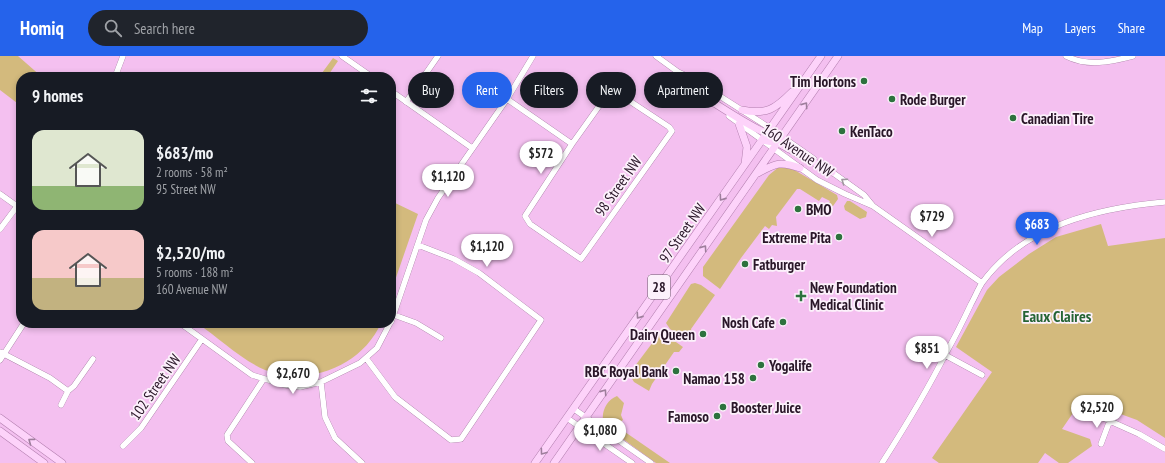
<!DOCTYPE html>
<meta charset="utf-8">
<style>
:root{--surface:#171b24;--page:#20242c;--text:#f1f3f6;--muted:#9ea1a6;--accent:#2563eb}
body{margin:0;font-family:"PT Sans Narrow",sans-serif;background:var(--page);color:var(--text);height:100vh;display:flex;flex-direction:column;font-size:15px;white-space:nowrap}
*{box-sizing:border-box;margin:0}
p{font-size:13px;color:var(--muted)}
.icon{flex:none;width:22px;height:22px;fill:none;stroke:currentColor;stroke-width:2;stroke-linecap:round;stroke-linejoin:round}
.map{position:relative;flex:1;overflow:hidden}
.side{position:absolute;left:16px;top:16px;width:380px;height:256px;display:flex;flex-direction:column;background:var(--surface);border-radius:16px;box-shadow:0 2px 6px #0003}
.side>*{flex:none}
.hud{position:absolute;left:408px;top:16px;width:380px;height:36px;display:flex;gap:8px}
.price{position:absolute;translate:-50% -34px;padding:0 9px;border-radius:14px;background:#fff;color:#222;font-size:13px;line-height:26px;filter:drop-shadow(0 1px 2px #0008)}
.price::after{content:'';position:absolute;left:50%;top:24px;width:12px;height:9px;margin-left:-6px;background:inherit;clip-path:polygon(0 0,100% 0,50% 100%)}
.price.on{background:var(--accent);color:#fff}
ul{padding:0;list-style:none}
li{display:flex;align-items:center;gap:12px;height:100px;padding:0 16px}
li span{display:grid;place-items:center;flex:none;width:112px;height:80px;border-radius:12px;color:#555}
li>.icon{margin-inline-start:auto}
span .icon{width:48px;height:48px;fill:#fffc;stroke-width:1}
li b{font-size:17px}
h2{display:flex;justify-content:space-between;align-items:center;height:48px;padding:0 16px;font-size:17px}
.chip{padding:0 14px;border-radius:18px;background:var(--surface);box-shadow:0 2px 6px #0003;font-size:14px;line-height:36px}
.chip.on{background:var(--accent);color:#fff}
header{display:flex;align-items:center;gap:24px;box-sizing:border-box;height:56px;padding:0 20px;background:var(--accent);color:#fff}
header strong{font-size:19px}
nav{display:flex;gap:22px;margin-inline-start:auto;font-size:14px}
.search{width:280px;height:36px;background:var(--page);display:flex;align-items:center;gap:10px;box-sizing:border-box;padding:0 14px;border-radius:22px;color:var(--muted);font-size:15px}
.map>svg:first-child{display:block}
</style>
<header>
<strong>Homiq</strong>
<div class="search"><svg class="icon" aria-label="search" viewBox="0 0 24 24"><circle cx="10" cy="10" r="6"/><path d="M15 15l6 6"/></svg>Search here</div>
<nav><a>Map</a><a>Layers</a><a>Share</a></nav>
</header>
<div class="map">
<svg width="1165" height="407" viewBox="0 0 1165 407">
<rect width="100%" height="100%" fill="#f4c0f0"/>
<path fill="#d3ba7d" d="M 0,0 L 18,0 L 42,21 L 21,21 L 21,50 L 0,34 Z
M 333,2 L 338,5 L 327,21 L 319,21 Z
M 780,110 L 791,112 L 837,139 L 838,143 L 833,150 L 828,149 L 830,145 L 822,141 L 819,145 L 800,133 L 797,133 L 776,161 L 777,170 L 772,169 L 769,173 L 765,170 L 741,202 L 720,233 L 703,220 L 703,211 L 769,119 Z
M 391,145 L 418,158 L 391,236 Z
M 847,145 L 850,145 L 867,156 L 866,161 L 860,163 L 845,154 L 844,150 Z
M 1101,168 L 1108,190 L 1165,182 L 1165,382 L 1137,364 L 1082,344 L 1062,373 L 1090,383 L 1092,390 L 1068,407 L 1059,407 L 1045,397 L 1038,407 L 939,407 L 932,402 L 992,316 L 956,291 L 987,234 L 999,221 L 1029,198 L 1056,181 Z
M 695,227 L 701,229 L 715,239 L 691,273 L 692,277 L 687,284 L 670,273 L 666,267 L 691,228 Z
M 197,267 L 381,267 C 362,310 308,331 265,314 C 240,303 219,282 197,267 Z
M 659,278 L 666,279 L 683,291 L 679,296 L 674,296 L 652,328 L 649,335 L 634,326 L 631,321 L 632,314 Z
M 617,340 L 624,347 L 621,359 L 623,364 L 619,367 L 625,376 L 670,407 L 656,407 L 605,370 C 599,359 606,344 617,340 Z"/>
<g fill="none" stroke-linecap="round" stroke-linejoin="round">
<defs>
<path id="minor" d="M 342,0 L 372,21
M 656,0 L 678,16 L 693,23 L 765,69 L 814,103
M 1066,0 C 1088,11 1110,6 1133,0
M 678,16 L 691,31 L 708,44
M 115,21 L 123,0
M 613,34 L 669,71 L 672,75 L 581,203 L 530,168 L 525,160 L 572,88 L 607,39 Z
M 391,35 L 472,92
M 507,43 L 572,88
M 406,46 L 438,0
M 729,60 L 817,124 L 845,138 L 873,150 L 982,227
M 829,114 L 864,139 L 873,150
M 0,138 L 21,153
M 0,173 L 21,145
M 394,259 L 416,267 L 441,282
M 391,266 L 426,164 L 438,142 L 507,43 L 533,0
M 180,267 L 252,319 L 285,329 L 300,331 L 321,326 L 360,307 L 377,292 L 390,267
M 0,296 L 50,322 L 68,335 L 74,330 L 93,303
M 945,299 L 982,319
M 366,302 L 395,341 L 451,384 L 461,383 L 541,264 L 479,217 L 454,203 L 418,189
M 0,304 L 24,267
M 321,326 L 325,361 L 335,382 L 362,407
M 61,349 L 68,335
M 1081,352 L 1139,378 L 1165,393
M 574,353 L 651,407
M 567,362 L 632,407
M 1101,388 L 1110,364
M 123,390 L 141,372 L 202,283
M 252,407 L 228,385 L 227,379 L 263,324
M 882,407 C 905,371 927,335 946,297 C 955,281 963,265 971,248 C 975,241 978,233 982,227 C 1024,169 1098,152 1165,146"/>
<path id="major" d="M 706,42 C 720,50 770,85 782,81
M 742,54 C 767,59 775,53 792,36
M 739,68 L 747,91 L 745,108
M 763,84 L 778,87 L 832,116
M 758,117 C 776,107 781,105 800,112
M 0,362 L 62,407
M 0,375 L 44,407
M 535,407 L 821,0
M 554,407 L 838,0"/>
</defs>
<use href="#minor" stroke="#9d6e9a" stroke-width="6"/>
<use href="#major" stroke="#b27eae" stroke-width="8"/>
<use href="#minor" stroke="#fff" stroke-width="5.5"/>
<use href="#major" stroke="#fdd3fa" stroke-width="7"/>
</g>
<defs><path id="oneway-chevron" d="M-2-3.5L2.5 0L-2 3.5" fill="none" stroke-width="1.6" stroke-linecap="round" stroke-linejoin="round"/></defs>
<g stroke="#9e7e9c">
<use href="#oneway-chevron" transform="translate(805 49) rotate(-55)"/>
<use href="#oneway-chevron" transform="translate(722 142) rotate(125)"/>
<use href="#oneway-chevron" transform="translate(704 192) rotate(-55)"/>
<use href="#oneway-chevron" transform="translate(639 260) rotate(125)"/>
<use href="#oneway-chevron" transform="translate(604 336) rotate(-55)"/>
<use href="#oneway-chevron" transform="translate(31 385) rotate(-144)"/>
<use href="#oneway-chevron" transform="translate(543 396) rotate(126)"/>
</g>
<use stroke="#9f979f" href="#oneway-chevron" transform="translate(844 125) rotate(-146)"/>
<g fill="#2d723e" stroke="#fcf1fb" stroke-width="1.5">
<circle cx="864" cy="25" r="4"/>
<circle cx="892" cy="43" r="4"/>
<circle cx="1013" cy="62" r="4"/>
<circle cx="842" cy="75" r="4"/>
<circle cx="798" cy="153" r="4"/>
<circle cx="839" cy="181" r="4"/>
<circle cx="745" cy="208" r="4"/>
<path d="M799 234h4v4h4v4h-4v4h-4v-4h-4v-4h4z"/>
<circle cx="783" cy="266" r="4"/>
<circle cx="703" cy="278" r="4"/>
<circle cx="761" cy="309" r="4"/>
<circle cx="676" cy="315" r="4"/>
<circle cx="753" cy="322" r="4"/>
<circle cx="723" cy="351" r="4"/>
<circle cx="717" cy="360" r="4"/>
</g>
<g text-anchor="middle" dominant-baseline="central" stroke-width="3.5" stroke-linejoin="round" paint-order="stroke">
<rect fill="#fcf1fb" stroke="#695868" stroke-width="1" x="648" y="219" width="22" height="24" rx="3"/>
<g font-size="14" font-weight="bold" fill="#2a1729">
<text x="659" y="231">28</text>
</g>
<g font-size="15" font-weight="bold" fill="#2a1729" stroke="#fcf1fb" text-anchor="start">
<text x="856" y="25" text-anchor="end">Tim Hortons</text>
<text x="900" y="43">Rode Burger</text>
<text x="1021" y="62">Canadian Tire</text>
<text x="850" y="75">KenTaco</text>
<text x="806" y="153">BMO</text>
<text x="831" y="181" text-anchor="end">Extreme Pita</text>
<text x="753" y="208">Fatburger</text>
<text x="810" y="231">New Foundation<tspan x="810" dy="17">Medical Clinic</tspan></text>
<text x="775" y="266" text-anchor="end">Nosh Cafe</text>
<text x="695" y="278" text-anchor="end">Dairy Queen</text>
<text x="769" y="309">Yogalife</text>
<text x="668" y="315" text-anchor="end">RBC Royal Bank</text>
<text x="745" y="322" text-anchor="end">Namao 158</text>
<text x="731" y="351">Booster Juice</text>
<text x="709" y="360" text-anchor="end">Famoso</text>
</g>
<g font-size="15" fill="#2a1729" stroke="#fcf1fb">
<text transform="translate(798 94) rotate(34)">160 Avenue NW</text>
<text transform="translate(618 130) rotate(-55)">98 Street NW</text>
<text transform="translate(682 177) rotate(-55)">97 Street NW</text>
<text transform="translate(155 331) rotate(-55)">102 Street NW</text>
</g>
<g font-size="16" font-weight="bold" fill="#256435" stroke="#fcf1fb">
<text x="1057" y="260">Eaux Claires</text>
</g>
</g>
</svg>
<b class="price" style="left:541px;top:119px">$572</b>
<b class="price" style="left:448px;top:142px">$1,120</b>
<b class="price" style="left:932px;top:182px">$729</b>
<b class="price on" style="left:1037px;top:190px">$683</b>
<b class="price" style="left:487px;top:212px">$1,120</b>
<b class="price" style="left:927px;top:314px">$851</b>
<b class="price" style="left:293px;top:339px">$2,670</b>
<b class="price" style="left:1097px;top:373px">$2,520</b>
<b class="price" style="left:600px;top:396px">$1,080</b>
<div class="hud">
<a class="chip">Buy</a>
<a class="chip on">Rent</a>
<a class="chip">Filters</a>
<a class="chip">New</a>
<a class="chip">Apartment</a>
</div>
<section class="side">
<h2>9 homes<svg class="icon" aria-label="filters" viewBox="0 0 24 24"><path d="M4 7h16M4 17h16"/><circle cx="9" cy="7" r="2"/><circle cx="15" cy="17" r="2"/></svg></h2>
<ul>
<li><span style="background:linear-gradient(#dfe7d0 70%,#8fb573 0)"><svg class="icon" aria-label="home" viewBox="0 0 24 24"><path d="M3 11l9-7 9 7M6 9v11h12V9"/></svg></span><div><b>$683/mo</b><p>2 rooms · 58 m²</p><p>95 Street NW</p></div></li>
<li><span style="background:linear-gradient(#f6c9c9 60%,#c2b280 0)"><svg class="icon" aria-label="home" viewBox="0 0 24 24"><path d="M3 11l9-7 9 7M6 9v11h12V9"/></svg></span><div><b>$2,520/mo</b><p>5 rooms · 188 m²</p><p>160 Avenue NW</p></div></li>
</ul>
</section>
</div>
